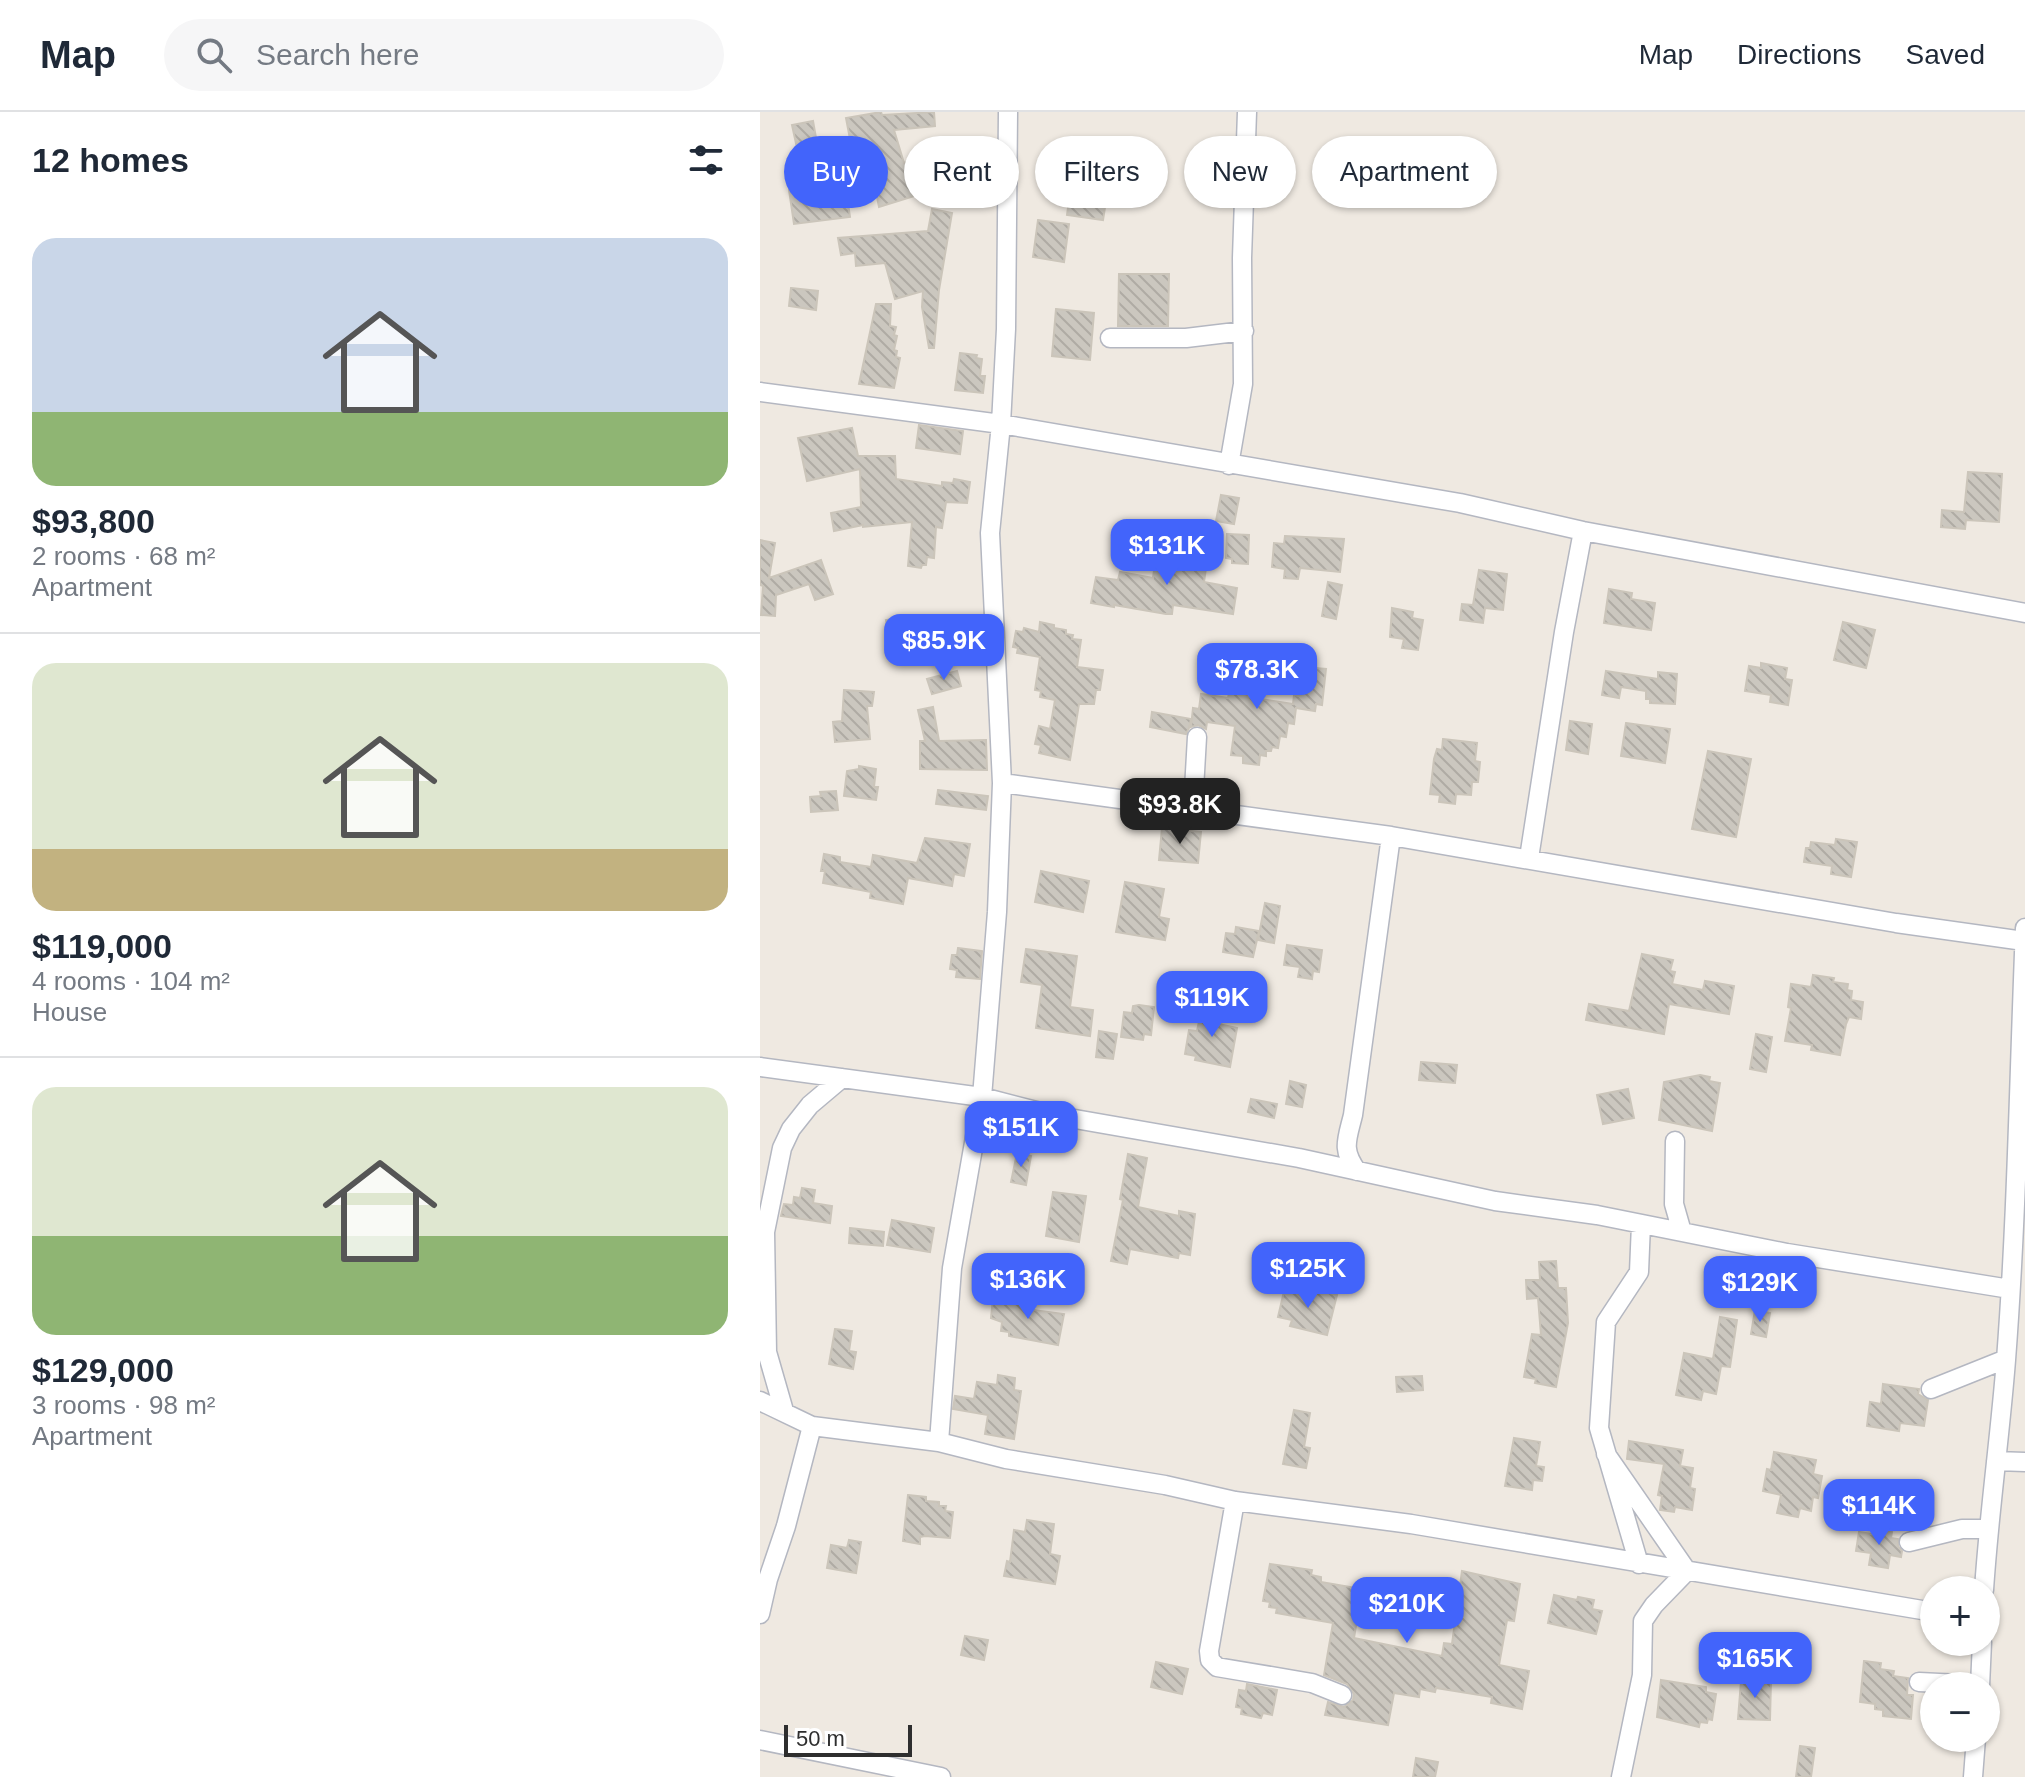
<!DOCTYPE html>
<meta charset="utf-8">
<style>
:root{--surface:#fff;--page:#f6f6f7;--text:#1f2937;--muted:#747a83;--line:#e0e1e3;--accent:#4264fb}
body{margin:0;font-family:Helvetica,sans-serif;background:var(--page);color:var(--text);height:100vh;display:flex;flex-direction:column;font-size:30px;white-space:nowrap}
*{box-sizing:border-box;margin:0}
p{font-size:26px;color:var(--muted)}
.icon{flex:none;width:44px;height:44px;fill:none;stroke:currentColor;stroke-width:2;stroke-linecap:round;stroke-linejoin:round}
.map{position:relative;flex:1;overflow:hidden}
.sheet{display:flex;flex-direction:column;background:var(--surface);width:760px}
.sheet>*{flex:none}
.hud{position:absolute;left:24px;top:24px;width:760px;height:72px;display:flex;gap:16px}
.tools{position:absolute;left:1160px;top:1464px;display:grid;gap:16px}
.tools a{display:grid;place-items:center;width:80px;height:80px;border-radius:50%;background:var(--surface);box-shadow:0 2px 6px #0004;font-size:40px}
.scale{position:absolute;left:24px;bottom:20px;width:128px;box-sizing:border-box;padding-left:8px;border:4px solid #2e2e2e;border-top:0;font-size:22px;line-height:28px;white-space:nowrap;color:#2e2e2e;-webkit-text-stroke:6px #fff;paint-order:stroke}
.price{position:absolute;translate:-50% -68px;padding:0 18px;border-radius:16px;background:var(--accent);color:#fff;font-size:26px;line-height:52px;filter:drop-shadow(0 2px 4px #0008)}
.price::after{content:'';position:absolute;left:50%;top:48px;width:24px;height:18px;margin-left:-12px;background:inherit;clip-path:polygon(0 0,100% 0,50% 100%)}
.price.selected{background:#222;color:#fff}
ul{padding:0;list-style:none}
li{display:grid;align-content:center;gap:16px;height:424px;padding:0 32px}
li+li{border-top:2px solid var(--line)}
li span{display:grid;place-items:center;height:248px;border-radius:24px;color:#555}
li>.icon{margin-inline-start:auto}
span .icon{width:144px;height:144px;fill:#fffc;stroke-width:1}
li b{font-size:34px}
h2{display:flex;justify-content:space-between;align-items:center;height:96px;padding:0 32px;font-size:34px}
.pill{padding:0 28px;border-radius:36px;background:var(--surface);box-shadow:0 2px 6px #0004;font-size:28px;line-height:72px}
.pill.selected{background:var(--accent);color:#fff}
header{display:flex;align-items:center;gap:48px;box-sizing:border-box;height:112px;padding:0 40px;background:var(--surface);border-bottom:2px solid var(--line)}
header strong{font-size:38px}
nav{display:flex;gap:44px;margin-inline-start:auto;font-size:28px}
.search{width:560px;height:72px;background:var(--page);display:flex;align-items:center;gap:20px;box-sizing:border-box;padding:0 28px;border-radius:44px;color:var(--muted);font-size:30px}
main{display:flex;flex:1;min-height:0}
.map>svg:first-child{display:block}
</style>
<header>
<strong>Map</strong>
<div class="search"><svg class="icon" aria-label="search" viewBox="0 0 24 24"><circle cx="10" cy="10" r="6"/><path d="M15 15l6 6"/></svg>Search here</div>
<nav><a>Map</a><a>Directions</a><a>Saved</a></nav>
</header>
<main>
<section class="sheet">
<h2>12 homes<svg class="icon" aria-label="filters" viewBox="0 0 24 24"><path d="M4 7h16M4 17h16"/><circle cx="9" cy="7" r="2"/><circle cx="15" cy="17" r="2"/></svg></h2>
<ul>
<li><span style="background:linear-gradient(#c9d6e8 70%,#8fb573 0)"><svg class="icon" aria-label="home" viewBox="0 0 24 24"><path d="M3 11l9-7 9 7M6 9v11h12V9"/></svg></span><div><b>$93,800</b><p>2 rooms · 68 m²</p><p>Apartment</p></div></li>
<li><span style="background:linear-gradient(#dfe7d0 75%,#c2b280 0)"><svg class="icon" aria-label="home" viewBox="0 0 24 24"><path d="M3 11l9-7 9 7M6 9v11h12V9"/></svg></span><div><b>$119,000</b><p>4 rooms · 104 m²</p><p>House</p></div></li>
<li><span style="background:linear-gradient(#dfe7d0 60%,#8fb573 0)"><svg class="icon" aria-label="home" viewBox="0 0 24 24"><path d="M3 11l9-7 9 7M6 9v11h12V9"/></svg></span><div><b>$129,000</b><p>3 rooms · 98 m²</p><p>Apartment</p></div></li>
</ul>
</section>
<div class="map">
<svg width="1265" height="1665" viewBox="0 0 1265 1665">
<defs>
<pattern id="building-back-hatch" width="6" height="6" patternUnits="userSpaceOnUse" patternTransform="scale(2)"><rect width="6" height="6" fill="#cbc7bf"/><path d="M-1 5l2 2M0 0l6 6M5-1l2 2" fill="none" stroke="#afaba4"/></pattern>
</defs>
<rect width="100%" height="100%" fill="#efe9e1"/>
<path fill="url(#building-back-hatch)" stroke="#cbc5ba" stroke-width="2" d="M 121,0 L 122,3 L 174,0 L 175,14 L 134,18 L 144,51 L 174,42 L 183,75 L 119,95 L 113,65 L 85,71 L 90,105 L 34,112 L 29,78 L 37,36 L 32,13 L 53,9 L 58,37 L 90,27 L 86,6 Z
M 312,67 L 333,70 L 330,87 L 346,89 L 343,108 L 307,103 Z
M 172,97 L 192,101 L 179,178 L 174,236 L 169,236 L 162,195 L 163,179 L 135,187 L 125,151 L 96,154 L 95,141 L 81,143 L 78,126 L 168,119 Z
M 278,108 L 309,112 L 304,150 L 273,145 Z
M 359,162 L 409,162 L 408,214 L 358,214 Z
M 31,176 L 58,179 L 56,198 L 29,194 Z
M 116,192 L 131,192 L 130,214 L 136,215 L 134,223 L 137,224 L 134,238 L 137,239 L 136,245 L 140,246 L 134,276 L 99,272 Z
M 296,197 L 334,201 L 330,248 L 292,244 Z
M 200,241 L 217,243 L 216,246 L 222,247 L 220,264 L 225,264 L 223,281 L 195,278 Z
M 159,313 L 203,319 L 200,342 L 156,336 Z
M 92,316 L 98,344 L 135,344 L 136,367 L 182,374 L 182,370 L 193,371 L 194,367 L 210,370 L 207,391 L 186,390 L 182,416 L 176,415 L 174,446 L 167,445 L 166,453 L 162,453 L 161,456 L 148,454 L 152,410 L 103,415 L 103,413 L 74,419 L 71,401 L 101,395 L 100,357 L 47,369 L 38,326 Z
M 1208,360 L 1242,362 L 1239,410 L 1206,408 L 1205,417 L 1181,415 L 1182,398 L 1204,400 Z
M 461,383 L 479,386 L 474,412 L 456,409 Z
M 467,422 L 489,423 L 488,452 L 472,451 L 472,447 L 466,446 Z
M 525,424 L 584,427 L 580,460 L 540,456 L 538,467 L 524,466 L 525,457 L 512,455 L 514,431 L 524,432 Z
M 0,428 L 15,431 L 9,466 L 61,448 L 73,482 L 55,488 L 49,472 L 16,483 L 15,504 L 1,503 L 3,474 L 0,473 Z
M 417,433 L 435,436 L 434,448 L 447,449 L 444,470 L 477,476 L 473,502 L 413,493 L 412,502 L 406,502 L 354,493 L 354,495 L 331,491 L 336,465 L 358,468 L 360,460 L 393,466 L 396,443 L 415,446 Z
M 719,458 L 747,462 L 743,498 L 725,496 L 723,511 L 700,508 L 702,492 L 713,493 Z
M 568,470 L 582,473 L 576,507 L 562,504 Z
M 849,477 L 872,481 L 871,487 L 895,491 L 891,518 L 844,511 Z
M 632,496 L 653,500 L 652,506 L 663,508 L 658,538 L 642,536 L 644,527 L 630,525 Z
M 142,506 L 143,534 L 130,536 L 126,508 Z
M 182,508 L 183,513 L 203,511 L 207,553 L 191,553 L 191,532 L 162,535 L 161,531 L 157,532 L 151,512 Z
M 280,510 L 294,513 L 294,516 L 306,518 L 306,522 L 313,523 L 312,527 L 321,528 L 317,555 L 343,558 L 340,578 L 336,578 L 334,592 L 319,592 L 310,648 L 279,641 L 281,633 L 275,632 L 279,614 L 290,617 L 295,588 L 280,585 L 281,579 L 275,578 L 280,545 L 257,541 L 258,536 L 253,535 L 256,519 L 263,520 L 264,516 L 279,520 Z
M 1083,510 L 1115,518 L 1106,556 L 1074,548 Z
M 478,540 L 494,542 L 487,585 L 533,592 L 534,583 L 539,584 L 543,555 L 566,557 L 562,593 L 556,592 L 555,599 L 536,596 L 534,612 L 528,611 L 526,625 L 520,624 L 518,636 L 512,635 L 511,639 L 506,639 L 506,644 L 500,643 L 499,653 L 483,651 L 483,644 L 471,643 L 475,614 L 447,610 L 446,617 L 438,613 L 431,615 L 433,596 L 439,597 L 441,582 L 468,586 Z
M 1001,551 L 1027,556 L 1025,567 L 1032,568 L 1028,593 L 1010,590 L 1011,583 L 985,579 L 989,554 L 1001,556 Z
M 197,559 L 201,574 L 172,582 L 167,567 Z
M 846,559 L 898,567 L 898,560 L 917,562 L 915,592 L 890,591 L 890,587 L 886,587 L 886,579 L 861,575 L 859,586 L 842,583 Z
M 84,578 L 114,580 L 112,594 L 107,594 L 110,627 L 75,630 L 73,610 L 82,609 Z
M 173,595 L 179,629 L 226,628 L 227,658 L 160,657 L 160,629 L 165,629 L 158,598 Z
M 392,600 L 431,607 L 429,616 L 426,622 L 390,615 Z
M 810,609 L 832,612 L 828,642 L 806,638 Z
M 866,611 L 910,617 L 905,651 L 861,644 Z
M 683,627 L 717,631 L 715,649 L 720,650 L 718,670 L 712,670 L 711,683 L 696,682 L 695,692 L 679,690 L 680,683 L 670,682 L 674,647 L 677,637 L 682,638 Z
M 948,639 L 991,647 L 976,725 L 932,717 Z
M 99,654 L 116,657 L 114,675 L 118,675 L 116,688 L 84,684 L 87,659 L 99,657 Z
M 178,678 L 228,684 L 226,698 L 176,692 Z
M 76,679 L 78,698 L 51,700 L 50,685 L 61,684 L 60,680 Z
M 402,716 L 441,720 L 438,751 L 399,748 Z
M 165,726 L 210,732 L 204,764 L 194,762 L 192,774 L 148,766 L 143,792 L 110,786 L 111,780 L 63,771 L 65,759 L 61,759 L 64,742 L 80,745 L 80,750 L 111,755 L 113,743 L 157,751 Z
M 1076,727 L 1097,730 L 1091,765 L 1071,762 L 1072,754 L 1044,750 L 1046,736 L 1050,736 L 1051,730 L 1075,733 Z
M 281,759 L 329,769 L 323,800 L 275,790 Z
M 365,770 L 404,777 L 399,805 L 409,807 L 405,828 L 356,820 Z
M 505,791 L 520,794 L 514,831 L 498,828 Z
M 476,815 L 499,819 L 493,845 L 463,840 L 466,821 L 475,822 Z
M 527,833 L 562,838 L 559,860 L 553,859 L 552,867 L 538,865 L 540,855 L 524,853 Z
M 198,836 L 222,839 L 220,867 L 196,865 L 197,858 L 190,857 L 192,843 L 197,843 Z
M 266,837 L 317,844 L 310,895 L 333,898 L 330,924 L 276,916 L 282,873 L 261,870 Z
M 882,842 L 913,848 L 910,859 L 915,860 L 912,872 L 943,878 L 945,869 L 974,874 L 969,902 L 909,892 L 904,922 L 826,908 L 829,892 L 869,899 Z
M 1053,863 L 1074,866 L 1073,870 L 1088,872 L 1087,878 L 1092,879 L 1091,888 L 1103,890 L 1101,907 L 1089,905 L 1086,912 L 1080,943 L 1051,938 L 1052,933 L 1025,929 L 1031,896 L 1028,895 L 1031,872 L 1051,875 Z
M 443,890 L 458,893 L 454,911 L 477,916 L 470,955 L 435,948 L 436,944 L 425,942 L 429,918 L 437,919 Z
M 379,893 L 394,895 L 391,923 L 384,922 L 383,928 L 361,925 L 364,900 L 372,901 L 373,894 Z
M 339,919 L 357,922 L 353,947 L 336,945 Z
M 996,922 L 1012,925 L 1006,960 L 990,957 Z
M 661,950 L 697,953 L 695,971 L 659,968 Z
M 940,963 L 950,965 L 949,969 L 960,971 L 952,1019 L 899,1008 L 904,970 Z
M 530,969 L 546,973 L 542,995 L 526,992 Z
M 868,977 L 874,1006 L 843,1012 L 837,983 Z
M 491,987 L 517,992 L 514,1006 L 488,1000 Z
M 257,1041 L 271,1044 L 266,1073 L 251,1070 Z
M 368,1042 L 387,1046 L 378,1095 L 419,1104 L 419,1099 L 435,1102 L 430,1143 L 419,1141 L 418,1146 L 370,1137 L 367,1152 L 351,1149 L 363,1088 L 360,1087 Z
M 42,1076 L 55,1078 L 53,1091 L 72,1094 L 70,1111 L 21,1104 L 24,1092 L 33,1093 L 34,1085 L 40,1086 Z
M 293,1080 L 326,1084 L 319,1130 L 286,1124 Z
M 132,1108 L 174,1116 L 170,1140 L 127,1133 Z
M 90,1116 L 124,1120 L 123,1134 L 89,1131 Z
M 796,1149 L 798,1176 L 806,1176 L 808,1211 L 796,1275 L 775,1271 L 776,1267 L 764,1265 L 772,1222 L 781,1223 L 778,1186 L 767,1187 L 766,1168 L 780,1168 L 779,1150 Z
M 525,1175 L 553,1182 L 554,1177 L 577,1183 L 567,1223 L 530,1214 L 532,1208 L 518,1205 Z
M 255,1184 L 268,1185 L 267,1191 L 274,1192 L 273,1198 L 304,1202 L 298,1233 L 249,1224 L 249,1220 L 241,1219 L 242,1210 L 231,1206 L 233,1187 L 254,1190 Z
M 995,1198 L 1010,1201 L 1006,1225 L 991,1222 Z
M 960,1205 L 977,1208 L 970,1255 L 961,1254 L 956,1282 L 943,1279 L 941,1288 L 916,1283 L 924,1241 L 953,1247 Z
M 75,1217 L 92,1219 L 89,1239 L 96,1240 L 93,1257 L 69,1252 Z
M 238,1263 L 255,1266 L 254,1278 L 261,1279 L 254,1327 L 225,1322 L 228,1303 L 193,1297 L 195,1284 L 214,1287 L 217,1270 L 237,1273 Z
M 662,1264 L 663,1278 L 637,1280 L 636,1265 Z
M 1123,1272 L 1159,1277 L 1158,1282 L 1168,1288 L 1164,1314 L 1140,1311 L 1139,1319 L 1107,1314 L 1110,1290 L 1121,1292 Z
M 534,1298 L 550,1301 L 544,1335 L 550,1336 L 546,1356 L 523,1352 Z
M 754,1326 L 780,1330 L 776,1354 L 784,1355 L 782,1369 L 773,1368 L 772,1378 L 745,1374 Z
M 869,1329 L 923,1338 L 920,1354 L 933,1356 L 930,1376 L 935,1377 L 932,1398 L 915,1395 L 914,1400 L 900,1398 L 902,1384 L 898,1383 L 904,1352 L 867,1347 Z
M 1014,1340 L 1056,1348 L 1053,1362 L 1062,1364 L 1058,1386 L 1053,1385 L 1051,1399 L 1040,1396 L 1038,1405 L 1017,1401 L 1021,1383 L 1003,1379 L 1007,1357 L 1011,1358 Z
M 148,1383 L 166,1385 L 166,1389 L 179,1390 L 179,1394 L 186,1394 L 185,1399 L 193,1400 L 190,1426 L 165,1424 L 160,1425 L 160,1432 L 143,1429 Z
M 267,1408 L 294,1412 L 290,1442 L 300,1444 L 295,1472 L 244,1464 L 247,1449 L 250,1450 L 254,1418 L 265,1420 Z
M 1118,1418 L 1132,1420 L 1131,1426 L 1138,1427 L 1138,1434 L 1142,1439 L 1141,1445 L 1130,1443 L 1128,1456 L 1109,1453 L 1111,1441 L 1096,1439 L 1099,1420 L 1117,1423 Z
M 89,1428 L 101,1430 L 96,1461 L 67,1456 L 71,1433 L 87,1436 Z
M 510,1452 L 552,1458 L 551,1463 L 561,1465 L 561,1470 L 602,1477 L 594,1526 L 682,1544 L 684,1531 L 692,1532 L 702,1459 L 760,1472 L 754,1509 L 747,1508 L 739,1553 L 769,1559 L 762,1597 L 731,1591 L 732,1585 L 676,1576 L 675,1580 L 660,1577 L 659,1585 L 634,1581 L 628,1613 L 565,1603 L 568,1590 L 584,1595 L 593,1588 L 594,1582 L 587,1572 L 564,1563 L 573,1511 L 516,1501 L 517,1496 L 509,1495 L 510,1490 L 503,1489 Z
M 794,1483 L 817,1488 L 818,1485 L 834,1488 L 832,1497 L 842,1499 L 836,1522 L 788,1511 Z
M 1004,1522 L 1007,1539 L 980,1542 L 980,1525 Z
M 205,1524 L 228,1528 L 224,1548 L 201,1543 Z
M 1104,1549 L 1121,1551 L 1120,1557 L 1134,1559 L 1133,1564 L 1148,1566 L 1147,1583 L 1153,1583 L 1151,1607 L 1123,1604 L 1123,1598 L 1115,1597 L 1115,1592 L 1100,1590 Z
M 396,1550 L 428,1557 L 422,1582 L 391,1575 Z
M 901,1568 L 946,1575 L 946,1580 L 956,1582 L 952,1608 L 948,1607 L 947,1611 L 940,1610 L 939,1615 L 897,1605 Z
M 981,1569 L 1011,1569 L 1010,1608 L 978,1607 Z
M 487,1572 L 517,1578 L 512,1603 L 503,1601 L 501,1606 L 481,1602 L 482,1596 L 476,1595 L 479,1578 L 486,1579 Z
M 1040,1634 L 1055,1636 L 1051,1665 L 1036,1665 Z
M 656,1646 L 678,1650 L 675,1665 L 653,1665 Z"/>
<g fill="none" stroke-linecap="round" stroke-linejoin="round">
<defs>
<path id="minor" d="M 350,226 L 426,226 L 484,219
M 0,280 L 241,312 L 700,391 L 823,419 L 1265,501
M 469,353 L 483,272 L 482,146 L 487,0
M 242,671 L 631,724 L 1136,811 L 1264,829
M 433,695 L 437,625
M 769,746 L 804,520 L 823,419
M 0,955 L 222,985 L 292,1003 L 539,1046 L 735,1089 L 837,1103 L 1027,1141 L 1250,1177
M 915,1029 L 914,1092 L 922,1120
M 597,1059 C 581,1037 587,1028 593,1003 L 631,724
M 1171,1277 L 1246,1247
M 0,1289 L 52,1314 L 179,1330 L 246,1347 L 405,1373 L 475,1389 L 651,1412 L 1174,1500
M 24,1299 L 7,1240 L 5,1120 L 22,1036 L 31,1017 L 50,993 L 82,966
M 179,1330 L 192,1156 L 222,985 L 237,800 L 242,671 L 230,421 L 241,312 L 246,217 L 248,0
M 846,1342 L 927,1459 L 894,1493 L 883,1509 L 882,1563 L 861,1665
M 1236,1349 L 1265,1350
M 475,1389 L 449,1539 L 450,1548 L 457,1555 L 552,1571 L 582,1583
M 1149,1430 L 1202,1417 L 1228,1417
M 879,1452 L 839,1316 L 846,1210 L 879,1160 L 881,1112
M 1224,1478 C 1229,1401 1240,1325 1246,1248 C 1257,1104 1259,960 1265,816
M 0,1502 L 8,1467 L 26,1414 L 52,1314
M 1159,1570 L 1220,1573
M 1220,1574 L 1222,1530
M 0,1628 L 181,1665
M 1213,1665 L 1216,1626"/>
</defs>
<use href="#minor" stroke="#b4b7c1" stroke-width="21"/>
<use href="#minor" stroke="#fff" stroke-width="18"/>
</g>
</svg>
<div class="tools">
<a>+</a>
<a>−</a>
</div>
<div class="scale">50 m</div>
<b class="price" style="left:407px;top:475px">$131K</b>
<b class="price" style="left:184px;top:570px">$85.9K</b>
<b class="price" style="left:497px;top:599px">$78.3K</b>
<b class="price selected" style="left:420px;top:734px">$93.8K</b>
<b class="price" style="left:452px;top:927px">$119K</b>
<b class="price" style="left:261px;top:1057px">$151K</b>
<b class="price" style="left:548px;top:1198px">$125K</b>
<b class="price" style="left:268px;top:1209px">$136K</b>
<b class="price" style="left:1000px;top:1212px">$129K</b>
<b class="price" style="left:1119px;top:1435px">$114K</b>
<b class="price" style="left:647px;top:1533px">$210K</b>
<b class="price" style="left:995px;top:1588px">$165K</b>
<div class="hud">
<a class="pill selected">Buy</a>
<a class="pill">Rent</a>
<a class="pill">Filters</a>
<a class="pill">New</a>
<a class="pill">Apartment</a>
</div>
</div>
</main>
